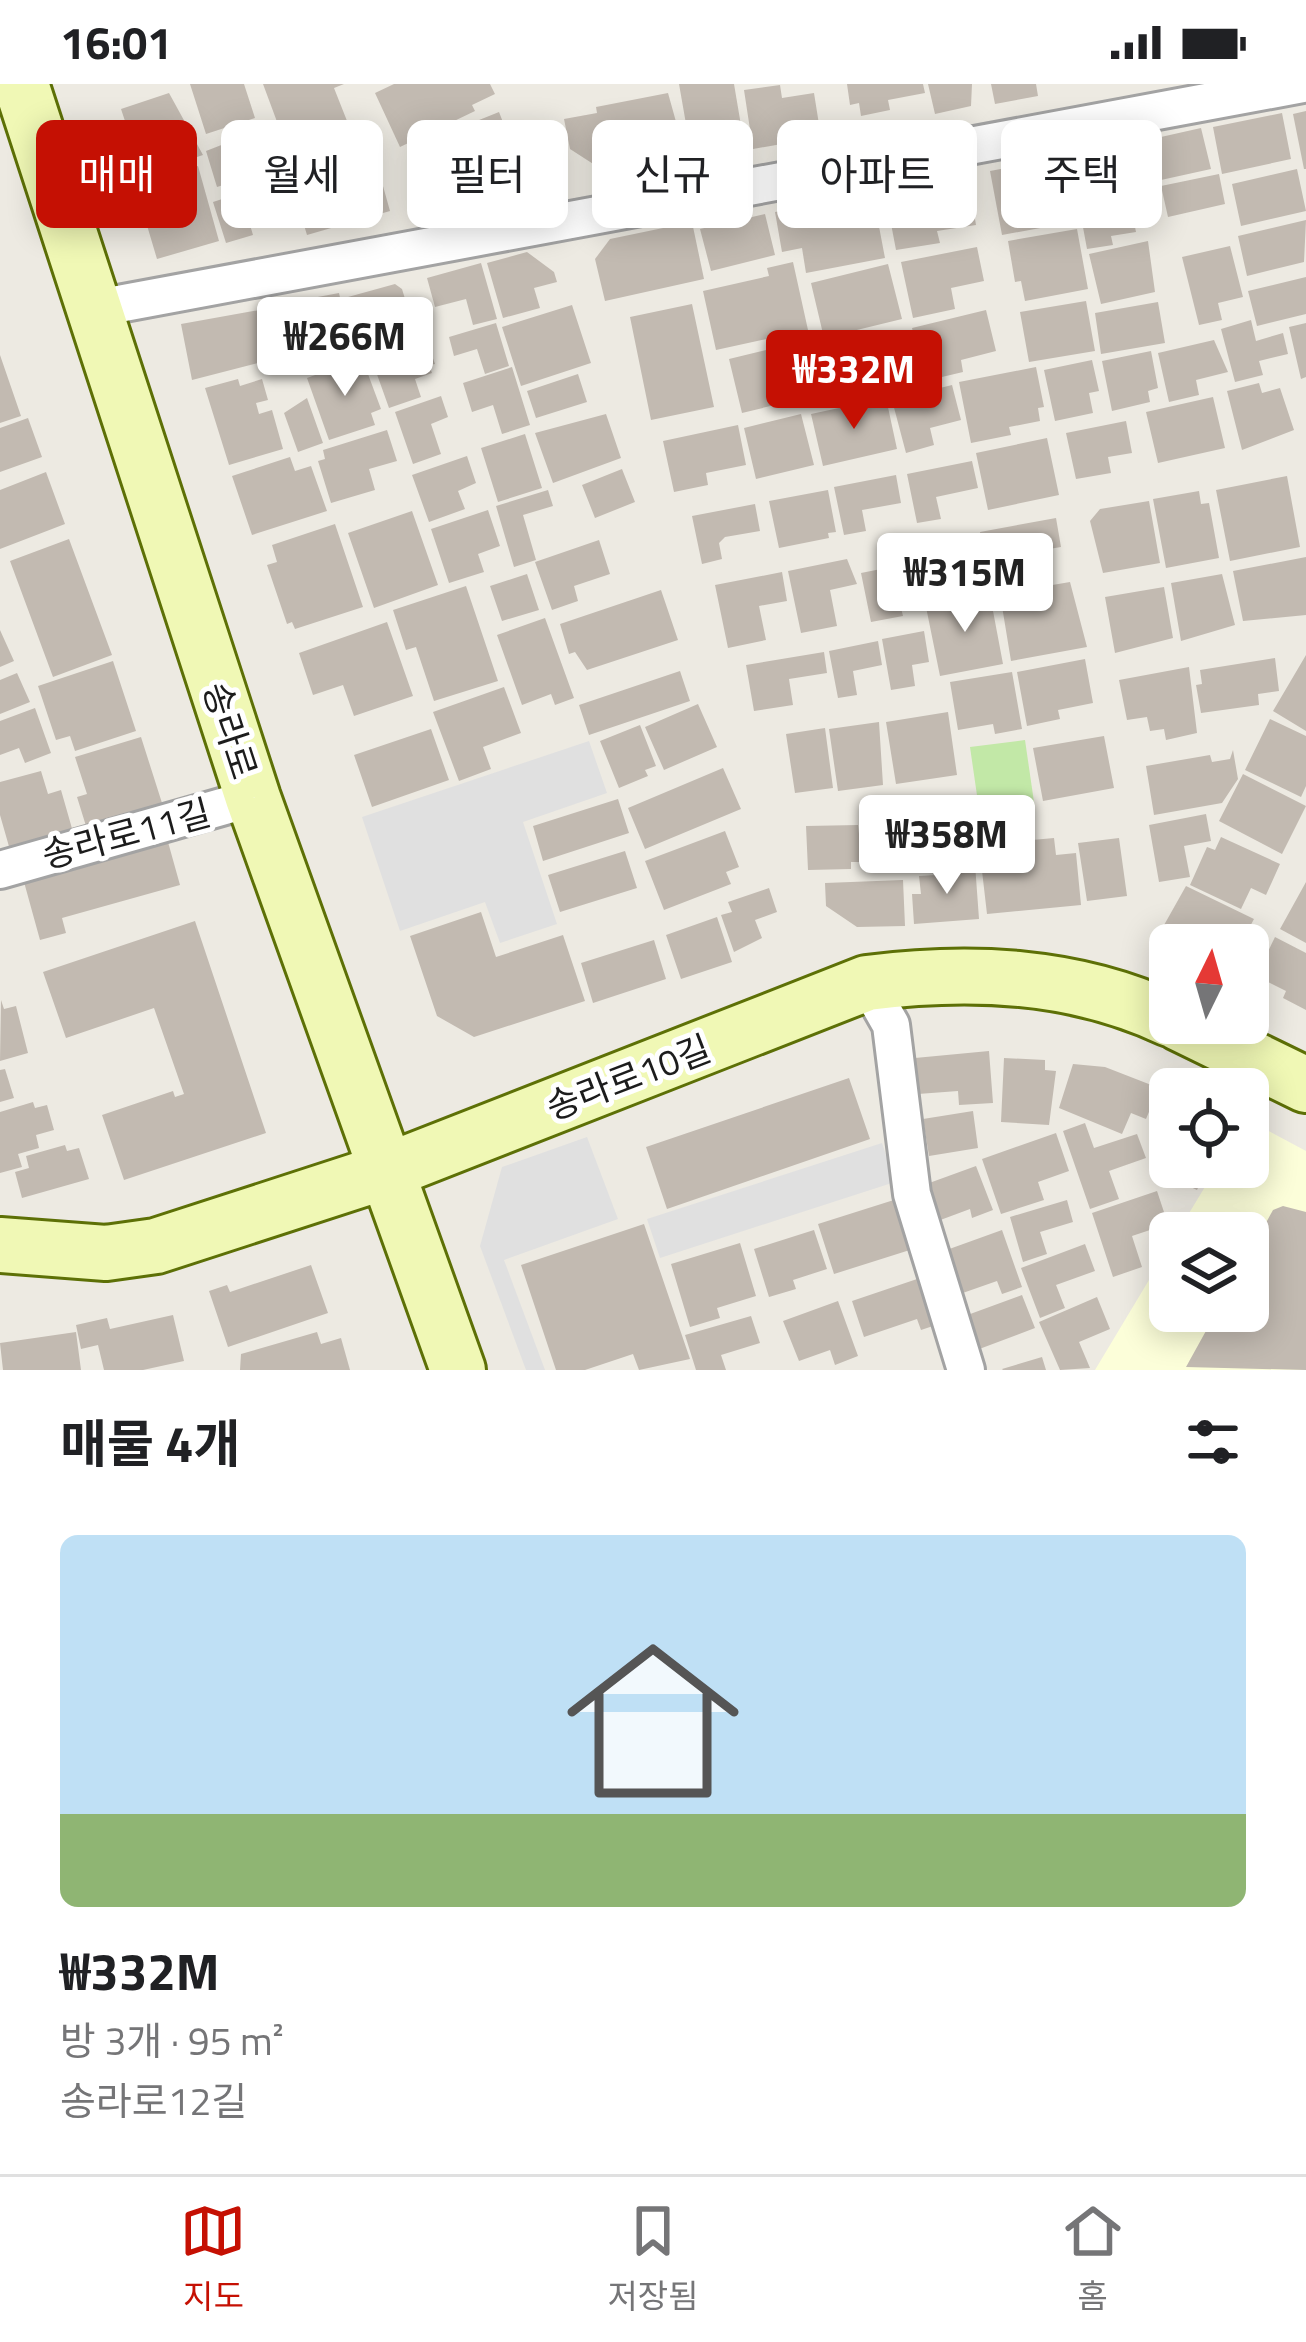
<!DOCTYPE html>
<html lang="ko">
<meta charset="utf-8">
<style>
:root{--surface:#fff;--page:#f2f2f2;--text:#202124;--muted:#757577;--line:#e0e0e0;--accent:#c51003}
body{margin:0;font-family:"Titillium Web","Noto Sans KR",sans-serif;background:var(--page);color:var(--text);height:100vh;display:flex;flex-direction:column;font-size:45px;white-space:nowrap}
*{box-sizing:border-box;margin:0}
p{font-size:39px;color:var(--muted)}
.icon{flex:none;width:66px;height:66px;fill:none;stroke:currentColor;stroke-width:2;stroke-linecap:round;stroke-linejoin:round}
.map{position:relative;height:1286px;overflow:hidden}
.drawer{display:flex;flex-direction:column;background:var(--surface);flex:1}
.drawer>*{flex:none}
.guide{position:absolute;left:36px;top:36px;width:1236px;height:108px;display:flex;gap:24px}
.needle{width:78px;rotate:5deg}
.tools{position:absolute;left:1149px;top:840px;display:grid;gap:24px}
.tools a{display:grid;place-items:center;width:120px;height:120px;border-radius:18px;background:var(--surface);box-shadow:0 6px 30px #0003;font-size:60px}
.price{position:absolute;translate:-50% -102px;padding:0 27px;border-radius:12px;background:#fff;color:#222;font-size:39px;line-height:78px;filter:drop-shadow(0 3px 6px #0008)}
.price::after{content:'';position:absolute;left:50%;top:72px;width:36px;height:27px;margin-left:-18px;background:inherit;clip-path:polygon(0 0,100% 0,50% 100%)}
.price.current{background:var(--accent);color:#fff}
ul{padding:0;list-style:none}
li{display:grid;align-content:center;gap:24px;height:636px;padding:0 60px}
li span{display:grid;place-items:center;height:372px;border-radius:18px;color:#555}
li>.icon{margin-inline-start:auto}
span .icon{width:216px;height:216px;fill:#fffc;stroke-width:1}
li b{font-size:51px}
h2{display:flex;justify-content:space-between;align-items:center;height:144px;padding:0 60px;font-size:51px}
.chip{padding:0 42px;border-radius:18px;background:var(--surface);box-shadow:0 6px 30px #0003;font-size:42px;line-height:108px}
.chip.current{background:var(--accent);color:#fff}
.status{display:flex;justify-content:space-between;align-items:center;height:84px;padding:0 60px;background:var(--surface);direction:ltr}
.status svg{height:33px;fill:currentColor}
.dock{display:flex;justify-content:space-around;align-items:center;height:168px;border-top:3px solid var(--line);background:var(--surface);font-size:33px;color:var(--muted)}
.dock a{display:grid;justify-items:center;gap:6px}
.dock .current{color:var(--accent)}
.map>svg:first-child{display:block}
</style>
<div class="status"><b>16:01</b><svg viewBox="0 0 49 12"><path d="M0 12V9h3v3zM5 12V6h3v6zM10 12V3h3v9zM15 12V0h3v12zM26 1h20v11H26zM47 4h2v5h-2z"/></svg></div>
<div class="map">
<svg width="1306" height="1286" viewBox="0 0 1306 1286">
<rect width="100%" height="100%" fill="#edeae2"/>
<path fill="#fcfed9" d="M 1248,1036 L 1306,1067 L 1306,1286 L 1095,1286 L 1170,1161 L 1170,1227 L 1248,1227 L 1248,1149 L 1177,1149 L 1217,1083 L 1248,1083 Z"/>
<path fill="#c2e8a7" d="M 1025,656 L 1035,725 L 980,732 L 970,663 Z"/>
<path fill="#e0e0e0" d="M 589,657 L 607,709 L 523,738 L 557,840 L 500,859 L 485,818 L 400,847 L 362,733 Z
M 587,1053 L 618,1135 L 504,1176 L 545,1286 L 526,1286 L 480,1162 L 502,1083 Z
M 882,1059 L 895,1098 L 660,1174 L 647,1135 Z"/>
<path fill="#c2bab1" d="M 190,0 L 244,0 L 255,34 L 206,50 Z
M 263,0 L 344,0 L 334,4 L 351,47 L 289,70 Z
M 394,0 L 490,0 L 495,10 L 472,21 L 475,27 L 400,63 L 375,9 Z
M 679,0 L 734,0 L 745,65 L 692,74 Z
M 847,0 L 923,0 L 925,9 L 888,16 L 890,26 L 861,32 L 859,19 L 850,21 Z
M 928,0 L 972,0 L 971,22 L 935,30 Z
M 991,0 L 1036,0 L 1038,12 L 995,20 Z
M 780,1 L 782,14 L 814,9 L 821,53 L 753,65 L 744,6 Z
M 169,9 L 203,71 L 143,91 L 121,25 Z
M 668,9 L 685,70 L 601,85 L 570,65 L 564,35 L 597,29 L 596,23 Z
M 1306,27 L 1306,85 L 1304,85 L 1293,30 Z
M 499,28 L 506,46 L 414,83 L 407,65 Z
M 1282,29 L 1291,75 L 1222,90 L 1213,43 Z
M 265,44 L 273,70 L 261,74 L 265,88 L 217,103 L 206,67 Z
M 1201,44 L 1211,85 L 1161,96 L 1152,55 Z
M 505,54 L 513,80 L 495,104 L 425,127 L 412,86 Z
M 1127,61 L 1135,99 L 1078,110 L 1070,72 Z
M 1060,74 L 1073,138 L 1002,151 L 990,87 Z
M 376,77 L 390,127 L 307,151 L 290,95 Z
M 198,82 L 219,157 L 157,175 L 135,101 Z
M 1297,85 L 1306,127 L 1241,142 L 1232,100 Z
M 1219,90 L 1225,120 L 1168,133 L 1161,102 Z
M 968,93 L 976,141 L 937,147 L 940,159 L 896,166 L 885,108 Z
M 277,97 L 285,122 L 248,134 L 253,151 L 226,159 L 213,118 Z
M 1138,106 L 1142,131 L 1133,133 L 1136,148 L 1111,152 L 1113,161 L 1087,165 L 1078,116 Z
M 873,111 L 885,174 L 806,189 L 802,164 L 782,168 L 775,128 Z
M 765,130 L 775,171 L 711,187 L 700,145 Z
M 1306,136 L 1304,178 L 1247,192 L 1238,152 Z
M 692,138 L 704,195 L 605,217 L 595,175 L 610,155 Z
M 1077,145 L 1088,205 L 1025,217 L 1021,197 L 1015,198 L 1008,157 Z
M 1148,157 L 1155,208 L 1101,220 L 1089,170 Z
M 1230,162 L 1243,213 L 1218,219 L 1222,236 L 1199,241 L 1182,173 Z
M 977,163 L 984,197 L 951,204 L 955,225 L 913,234 L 901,178 Z
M 527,168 L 554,188 L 557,198 L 534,204 L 540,224 L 503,234 L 487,179 Z
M 793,178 L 808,246 L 716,266 L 703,207 L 769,192 L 767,184 Z
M 481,179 L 497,235 L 473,241 L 466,215 L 435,223 L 427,194 Z
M 888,180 L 902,235 L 824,254 L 811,199 Z
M 1306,193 L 1306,230 L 1257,242 L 1248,207 Z
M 395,200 L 402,205 L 413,241 L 362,256 L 348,213 Z
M 339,209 L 349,254 L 284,266 L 275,221 Z
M 1086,217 L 1095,267 L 1029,278 L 1020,228 Z
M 1158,218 L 1165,259 L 1101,270 L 1095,229 Z
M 692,220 L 714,323 L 651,336 L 630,233 Z
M 572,221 L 591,279 L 521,302 L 502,243 Z
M 265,225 L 274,275 L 192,296 L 181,240 Z
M 986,226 L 996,267 L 961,276 L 963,288 L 925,297 L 912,244 Z
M 1251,236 L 1256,257 L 1283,249 L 1288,270 L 1259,277 L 1263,291 L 1235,298 L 1221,245 Z
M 496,239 L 509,282 L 485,290 L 477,265 L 454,272 L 449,253 Z
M 1306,239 L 1306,293 L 1301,295 L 1289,243 Z
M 424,249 L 435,280 L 429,281 L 432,289 L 415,295 L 421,313 L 389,324 L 369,268 Z
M 900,249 L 912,300 L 856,312 L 854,303 L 834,308 L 824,267 Z
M 811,255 L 824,309 L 742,329 L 729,275 Z
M 1214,256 L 1228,288 L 1196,296 L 1199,311 L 1169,318 L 1158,269 Z
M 1151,267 L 1158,304 L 1148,307 L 1150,318 L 1112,327 L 1102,277 Z
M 0,271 L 21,332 L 0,339 Z
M 362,274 L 381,325 L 371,329 L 375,341 L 329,356 L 307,294 Z
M 1092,276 L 1099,307 L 1089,309 L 1093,329 L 1055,337 L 1044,286 Z
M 512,283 L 530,341 L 502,350 L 493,321 L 472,328 L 463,299 Z
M 1036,283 L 1044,323 L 1038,324 L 1040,337 L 1009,343 L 1011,351 L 971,359 L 959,298 Z
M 578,290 L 587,318 L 536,334 L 527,307 Z
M 238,295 L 240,302 L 262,295 L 268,316 L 256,319 L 259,330 L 272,326 L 283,365 L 229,381 L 205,304 Z
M 1259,299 L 1262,309 L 1280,304 L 1294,346 L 1242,366 L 1227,307 Z
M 952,301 L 961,336 L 930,344 L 934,361 L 906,369 L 892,316 Z
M 441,312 L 448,333 L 431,340 L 441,370 L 413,380 L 395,328 Z
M 1213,313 L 1225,364 L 1158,379 L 1146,328 Z
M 307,314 L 323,359 L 298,368 L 284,329 Z
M 886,314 L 897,365 L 823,382 L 811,330 Z
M 606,330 L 621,374 L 553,399 L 535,349 Z
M 801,330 L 814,381 L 756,395 L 744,344 Z
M 28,334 L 42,373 L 0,388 L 0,344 Z
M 1126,337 L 1132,369 L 1108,373 L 1111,389 L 1076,395 L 1066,349 Z
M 738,341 L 746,381 L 706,389 L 708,401 L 674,408 L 663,357 Z
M 387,346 L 397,377 L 369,385 L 375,406 L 331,419 L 318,377 L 325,375 L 323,366 Z
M 525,350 L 542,404 L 498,418 L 481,364 Z
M 1047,354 L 1059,411 L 988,426 L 976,369 Z
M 467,372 L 476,399 L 458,407 L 465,425 L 429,438 L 412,391 Z
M 290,373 L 295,387 L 311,382 L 327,427 L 252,451 L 232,392 Z
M 972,377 L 978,404 L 936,413 L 941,435 L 917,439 L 907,390 Z
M 622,385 L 635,418 L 595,434 L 582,401 Z
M 46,388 L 65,440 L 0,465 L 0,406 Z
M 896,391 L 901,419 L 862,426 L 866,447 L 844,451 L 834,403 Z
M 1287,392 L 1300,463 L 1230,477 L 1216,406 Z
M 548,406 L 553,422 L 523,431 L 536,476 L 514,483 L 496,422 Z
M 828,406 L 836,448 L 828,449 L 829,454 L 779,464 L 769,417 Z
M 1199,407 L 1201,420 L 1209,419 L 1219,474 L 1166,484 L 1153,415 Z
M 1149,417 L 1160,479 L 1103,489 L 1090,437 L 1100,425 Z
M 755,420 L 760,447 L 725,453 L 719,459 L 722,475 L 702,480 L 692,432 Z
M 488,426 L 500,462 L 478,470 L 484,488 L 449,499 L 431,445 Z
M 412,427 L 438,501 L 374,524 L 348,449 Z
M 1056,434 L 1061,463 L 1019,470 L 1024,495 L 990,501 L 980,448 Z
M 335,440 L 363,523 L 295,545 L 292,538 L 287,540 L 267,481 L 277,478 L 272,461 Z
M 973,452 L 977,475 L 953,479 L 959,508 L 927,513 L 918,462 Z
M 69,455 L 112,571 L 53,593 L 10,477 Z
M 599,456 L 610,490 L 574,502 L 578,517 L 552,526 L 535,478 Z
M 912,462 L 919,495 L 895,500 L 903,532 L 871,538 L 861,489 L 881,485 L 878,469 Z
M 1306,473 L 1306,531 L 1243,537 L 1233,487 Z
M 847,475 L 857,500 L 830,506 L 837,542 L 801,549 L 788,487 Z
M 782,488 L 787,517 L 759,522 L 766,556 L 728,564 L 715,501 Z
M 527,490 L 539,526 L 502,537 L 490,502 Z
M 1222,490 L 1235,541 L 1181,557 L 1171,499 Z
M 1070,498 L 1087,563 L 1011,577 L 1000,510 Z
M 466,502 L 498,597 L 434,617 L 416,563 L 406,566 L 393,526 Z
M 1164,503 L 1173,554 L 1115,569 L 1105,513 Z
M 661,506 L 678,556 L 587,586 L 575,568 L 569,570 L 560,540 Z
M 990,511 L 1003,580 L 940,592 L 926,523 Z
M 545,534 L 574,614 L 555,621 L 551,610 L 522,621 L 497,551 Z
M 387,538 L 413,612 L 354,632 L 343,601 L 313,611 L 299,569 Z
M 0,546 L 14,577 L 0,583 Z
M 924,547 L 929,578 L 912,581 L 915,602 L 891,606 L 882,555 Z
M 878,557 L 882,581 L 853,587 L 857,611 L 838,614 L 829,567 Z
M 824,568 L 827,589 L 789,595 L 793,621 L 754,627 L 746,581 Z
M 1306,571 L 1306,647 L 1273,627 Z
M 1275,574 L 1279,607 L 1258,610 L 1259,621 L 1201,629 L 1196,601 L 1202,600 L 1200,586 Z
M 1085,575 L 1093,619 L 1058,626 L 1060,635 L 1027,642 L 1017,588 Z
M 113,577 L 136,647 L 75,667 L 70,652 L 56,656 L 38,602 Z
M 1189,583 L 1197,649 L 1166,656 L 1164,645 L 1150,647 L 1147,633 L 1127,636 L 1119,596 Z
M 680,587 L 690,617 L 589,651 L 579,621 Z
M 1012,588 L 1022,645 L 995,650 L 993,640 L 958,646 L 950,598 Z
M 17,589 L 30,618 L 0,630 L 0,596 Z
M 504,603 L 521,649 L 483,663 L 491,685 L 459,697 L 433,628 Z
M 698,620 L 717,663 L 664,686 L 645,643 Z
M 35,624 L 51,669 L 25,679 L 19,664 L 0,671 L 0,637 Z
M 948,628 L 957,691 L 896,700 L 886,638 Z
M 1270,635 L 1306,652 L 1306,702 L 1301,713 L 1245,686 Z
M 879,638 L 883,701 L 838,707 L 829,645 Z
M 640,641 L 656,682 L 645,686 L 648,692 L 619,704 L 600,657 Z
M 825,644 L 833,704 L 795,709 L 786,650 Z
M 431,645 L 449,696 L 372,723 L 354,671 Z
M 1104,652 L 1114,704 L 1043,717 L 1033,664 Z
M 141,653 L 162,719 L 86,742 L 77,713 L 87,710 L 75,673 Z
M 1233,666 L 1238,695 L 1222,719 L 1154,731 L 1146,682 L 1210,671 L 1212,678 L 1230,675 Z
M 723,684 L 741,725 L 645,765 L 628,724 Z
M 41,687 L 48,710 L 61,706 L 73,748 L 10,766 L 0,731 L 0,698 Z
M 1243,690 L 1306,722 L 1282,770 L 1219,737 Z
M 618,715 L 629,749 L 543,777 L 533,742 Z
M 960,718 L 964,767 L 876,774 L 872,725 Z
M 1206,730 L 1211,757 L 1184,762 L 1190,793 L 1159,798 L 1149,741 Z
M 858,741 L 859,750 L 865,749 L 866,778 L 851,778 L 851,785 L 808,786 L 806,742 Z
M 725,747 L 739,783 L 726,788 L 731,800 L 664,826 L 645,777 Z
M 1221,753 L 1280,780 L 1266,811 L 1251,804 L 1241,825 L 1190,801 L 1207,763 L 1215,766 Z
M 1054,754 L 1056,771 L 1076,769 L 1081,821 L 987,830 L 979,761 Z
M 1119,754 L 1127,812 L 1087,817 L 1078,759 Z
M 168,758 L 180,801 L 62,834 L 66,849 L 40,856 L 24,798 Z
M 625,767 L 637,804 L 560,828 L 548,791 Z
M 975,780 L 979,835 L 914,840 L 912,810 L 921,810 L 919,792 L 953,790 L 953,781 Z
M 903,796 L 905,842 L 857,843 L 826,822 L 825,799 Z
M 1306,798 L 1306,859 L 1280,845 Z
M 1186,802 L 1254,835 L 1240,861 L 1178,861 L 1159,850 Z
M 769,804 L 777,828 L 755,836 L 762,854 L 734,868 L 721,831 L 732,828 L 728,818 Z
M 481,828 L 496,873 L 563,851 L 585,917 L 474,953 L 437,932 L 410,852 Z
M 717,833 L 732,878 L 681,895 L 666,851 Z
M 195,837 L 266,1049 L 124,1096 L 102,1031 L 173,1007 L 175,1013 L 184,1010 L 154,924 L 66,954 L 43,888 Z
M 1275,853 L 1306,869 L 1306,926 L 1283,914 L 1286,907 L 1256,892 Z
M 654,856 L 666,895 L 593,919 L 581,879 Z
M 1,916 L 4,925 L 16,922 L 28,969 L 0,977 Z
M 989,967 L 993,1019 L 959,1021 L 958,1007 L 918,1010 L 915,974 Z
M 1004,974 L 1045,976 L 1045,986 L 1056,987 L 1049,1041 L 1001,1038 Z
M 1073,980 L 1105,983 L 1159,1004 L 1146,1035 L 1131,1029 L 1122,1050 L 1059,1024 Z
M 5,985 L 14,1014 L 0,1018 L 0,986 Z
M 849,994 L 870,1055 L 667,1125 L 646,1063 Z
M 33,1018 L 35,1024 L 47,1021 L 54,1046 L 36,1051 L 39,1064 L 18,1070 L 22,1083 L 0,1089 L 0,1028 Z
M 973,1027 L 978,1064 L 929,1072 L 923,1035 Z
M 1085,1039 L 1094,1064 L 1137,1050 L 1146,1074 L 1109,1087 L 1119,1115 L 1090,1125 L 1063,1047 Z
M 1056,1049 L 1069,1087 L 1038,1098 L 1044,1116 L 1001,1130 L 982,1075 Z
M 65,1061 L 67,1067 L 79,1064 L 89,1095 L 22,1114 L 15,1088 L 29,1084 L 26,1072 Z
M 976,1082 L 993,1126 L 972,1134 L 970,1125 L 935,1138 L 921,1102 Z
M 1172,1083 L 1208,1083 L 1197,1106 L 1178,1097 Z
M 1157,1107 L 1168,1140 L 1132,1152 L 1142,1183 L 1113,1193 L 1092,1129 Z
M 897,1115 L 913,1165 L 834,1190 L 818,1140 Z
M 1067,1116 L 1073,1138 L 1040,1148 L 1047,1170 L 1023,1178 L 1010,1133 Z
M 1283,1122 L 1306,1128 L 1306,1286 L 1186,1283 L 1217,1227 L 1248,1227 L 1248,1172 L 1273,1126 Z
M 644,1140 L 690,1275 L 639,1286 L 633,1270 L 585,1286 L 556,1286 L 521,1181 Z
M 814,1146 L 827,1185 L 793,1196 L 796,1205 L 769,1213 L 754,1165 Z
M 1002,1146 L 1022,1203 L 1002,1210 L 997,1197 L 957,1211 L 941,1168 Z
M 740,1159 L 756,1212 L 717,1224 L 720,1234 L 690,1243 L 671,1180 Z
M 1085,1160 L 1095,1187 L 1056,1201 L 1065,1224 L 1040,1234 L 1021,1184 Z
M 311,1181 L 328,1229 L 228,1263 L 209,1207 L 227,1201 L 230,1208 Z
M 920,1194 L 936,1241 L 921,1246 L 917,1235 L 864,1253 L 852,1217 Z
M 1022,1211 L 1035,1244 L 974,1267 L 962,1233 Z
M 1097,1213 L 1110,1245 L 1079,1258 L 1090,1284 L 1060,1286 L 1039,1238 Z
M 838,1217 L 858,1272 L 835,1281 L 830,1266 L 799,1277 L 783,1237 Z
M 173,1231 L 184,1277 L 143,1286 L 104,1286 L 98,1261 L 81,1265 L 76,1241 L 107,1234 L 110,1245 Z
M 751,1232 L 760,1259 L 721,1271 L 726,1286 L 696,1286 L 685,1251 Z
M 76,1248 L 81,1286 L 3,1286 L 0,1259 Z
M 317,1248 L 321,1260 L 341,1254 L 350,1286 L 240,1286 L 241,1270 Z
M 1042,1273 L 1046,1286 L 1003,1286 L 1002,1285 Z"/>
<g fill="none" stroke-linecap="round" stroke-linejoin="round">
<defs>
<path id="street" d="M 97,224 L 1303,0
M 0,786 L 253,714
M 867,899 L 891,941 L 912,1110 L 966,1286"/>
<path id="secondary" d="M 21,0 L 253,714 L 458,1286
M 1179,939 L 1306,1001
M 0,1161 L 106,1169 L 156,1162 L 390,1086 L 867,899 C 970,886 1075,890 1170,935"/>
</defs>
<use href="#street" stroke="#a3a3a3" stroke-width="42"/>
<use href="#secondary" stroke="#5d7006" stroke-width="60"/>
<use href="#street" stroke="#fff" stroke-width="36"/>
<use href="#secondary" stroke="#f0f8b5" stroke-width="54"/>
</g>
<g text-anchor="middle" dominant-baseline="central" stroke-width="10" stroke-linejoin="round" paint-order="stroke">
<g font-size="36" fill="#1c1c1c" stroke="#fff">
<text transform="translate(231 646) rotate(72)">송라로</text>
<text transform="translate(126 749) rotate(-15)">송라로11길</text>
<text transform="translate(628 993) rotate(-21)">송라로10길</text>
</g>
</g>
</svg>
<div class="tools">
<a><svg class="needle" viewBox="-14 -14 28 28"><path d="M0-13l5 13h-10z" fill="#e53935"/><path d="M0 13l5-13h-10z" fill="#757577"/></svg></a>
<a><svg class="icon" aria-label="locate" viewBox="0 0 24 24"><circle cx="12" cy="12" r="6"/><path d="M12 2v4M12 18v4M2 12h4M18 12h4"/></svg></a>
<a><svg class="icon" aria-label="layers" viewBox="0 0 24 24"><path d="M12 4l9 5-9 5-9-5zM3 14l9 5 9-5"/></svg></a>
</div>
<b class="price" style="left:345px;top:315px">₩266M</b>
<b class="price current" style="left:854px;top:348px">₩332M</b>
<b class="price" style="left:965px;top:551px">₩315M</b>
<b class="price" style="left:947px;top:813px">₩358M</b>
<div class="guide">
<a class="chip current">매매</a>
<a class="chip">월세</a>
<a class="chip">필터</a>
<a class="chip">신규</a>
<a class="chip">아파트</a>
<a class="chip">주택</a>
</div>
</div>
<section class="drawer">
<h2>매물 4개<svg class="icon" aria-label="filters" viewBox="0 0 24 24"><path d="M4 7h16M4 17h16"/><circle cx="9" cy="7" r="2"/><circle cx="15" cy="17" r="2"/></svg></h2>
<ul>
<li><span style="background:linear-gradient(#bfe0f5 75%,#8fb573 0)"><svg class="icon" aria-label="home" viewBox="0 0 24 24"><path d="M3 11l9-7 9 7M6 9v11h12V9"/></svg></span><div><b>₩332M</b><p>방 3개 · 95 m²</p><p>송라로12길</p></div></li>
</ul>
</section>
<nav class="dock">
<a class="current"><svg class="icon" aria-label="map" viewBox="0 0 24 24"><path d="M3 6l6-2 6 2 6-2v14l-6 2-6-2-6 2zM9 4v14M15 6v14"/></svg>지도</a>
<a><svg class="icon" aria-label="saved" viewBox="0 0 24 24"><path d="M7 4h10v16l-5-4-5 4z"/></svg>저장됨</a>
<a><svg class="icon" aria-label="home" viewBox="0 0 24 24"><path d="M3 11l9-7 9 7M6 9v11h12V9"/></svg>홈</a>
</nav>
